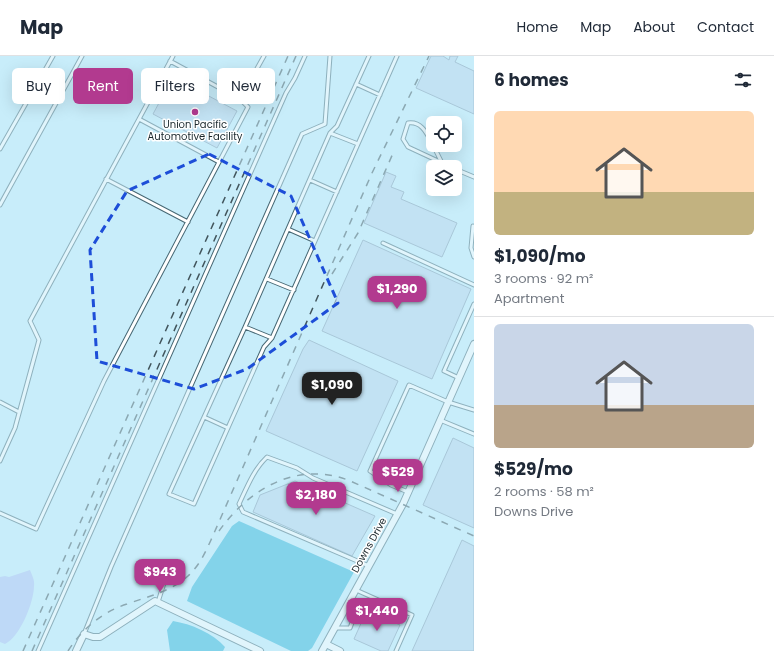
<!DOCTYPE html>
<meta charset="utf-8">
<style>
:root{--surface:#fff;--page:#f6f6f7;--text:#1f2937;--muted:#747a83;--line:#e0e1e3;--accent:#b23a8f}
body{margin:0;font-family:Poppins,sans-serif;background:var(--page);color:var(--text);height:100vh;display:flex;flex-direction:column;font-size:15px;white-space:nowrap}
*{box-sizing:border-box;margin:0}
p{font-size:13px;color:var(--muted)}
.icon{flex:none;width:22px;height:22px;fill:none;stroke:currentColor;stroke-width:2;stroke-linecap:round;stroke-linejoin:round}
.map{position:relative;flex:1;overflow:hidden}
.side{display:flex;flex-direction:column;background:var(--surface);width:300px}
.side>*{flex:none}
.banner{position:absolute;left:12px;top:12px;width:380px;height:36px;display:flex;gap:8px}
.buttons{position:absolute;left:426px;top:60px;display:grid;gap:8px}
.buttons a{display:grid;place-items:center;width:36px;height:36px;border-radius:6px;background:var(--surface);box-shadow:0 4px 16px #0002;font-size:20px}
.price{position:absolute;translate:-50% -34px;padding:0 9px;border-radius:8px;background:var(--accent);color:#fff;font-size:13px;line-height:26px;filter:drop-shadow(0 1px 2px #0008)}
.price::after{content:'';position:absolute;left:50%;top:24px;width:12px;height:9px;margin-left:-6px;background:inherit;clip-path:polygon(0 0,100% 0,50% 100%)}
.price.selected{background:#222;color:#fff}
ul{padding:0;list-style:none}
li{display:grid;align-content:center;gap:8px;height:212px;padding:0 20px}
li+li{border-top:1px solid var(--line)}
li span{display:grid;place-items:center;height:124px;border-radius:6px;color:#555}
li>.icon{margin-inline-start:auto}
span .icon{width:72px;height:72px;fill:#fffc;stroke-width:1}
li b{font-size:17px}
h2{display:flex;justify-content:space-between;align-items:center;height:48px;padding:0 20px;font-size:17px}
.pill{padding:0 14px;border-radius:6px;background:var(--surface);box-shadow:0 4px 16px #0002;font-size:14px;line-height:36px}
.pill.selected{background:var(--accent);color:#fff}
header{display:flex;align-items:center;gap:24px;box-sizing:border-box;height:56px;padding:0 20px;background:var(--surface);border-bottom:1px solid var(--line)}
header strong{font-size:19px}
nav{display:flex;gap:22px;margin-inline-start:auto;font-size:14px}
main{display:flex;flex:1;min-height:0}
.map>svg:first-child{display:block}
</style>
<header>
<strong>Map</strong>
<nav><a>Home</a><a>Map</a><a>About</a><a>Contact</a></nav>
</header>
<main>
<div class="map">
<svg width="474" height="595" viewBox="0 0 474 595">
<rect width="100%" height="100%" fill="#c8edfa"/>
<path fill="#30b3d8" d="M 239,465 L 354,516 L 312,592 L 308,595 L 291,595 L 187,545 L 192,531 L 232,470 Z
M 173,565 C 191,568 213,577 225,591 L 223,595 L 170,595 L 167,574 Z"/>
<path fill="#b1c2f3" d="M 30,514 C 32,519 35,525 34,530 C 34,546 20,581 5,588 L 0,586 L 0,521 L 5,520 L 9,521 Z"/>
<path fill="#bad4eb" stroke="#829ab0" d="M 431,0 L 443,0 L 449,4 L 450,0 L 458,0 L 455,6 L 474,15 L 474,58 L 416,32 Z
M 173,21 L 237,55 L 217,92 L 153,58 Z
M 386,116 L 396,120 L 391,131 L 404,136 L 401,143 L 457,167 L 442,201 L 364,167 Z
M 363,184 L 471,233 L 432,323 L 322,275 Z
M 309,284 L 398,325 L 357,415 L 266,375 L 303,293 Z
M 453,382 L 474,392 L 474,472 L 423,449 Z
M 295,425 L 375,460 L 352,500 L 253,456 L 260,439 Z
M 462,484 L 474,490 L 474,595 L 412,595 Z
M 367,554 L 400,569 L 388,595 L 381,595 L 354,583 Z"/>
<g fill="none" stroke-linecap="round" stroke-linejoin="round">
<defs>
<path id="service" d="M 170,5 L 240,43 L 264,0
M 356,28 L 380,39
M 139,63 L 219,106
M 330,77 L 358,88
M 433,89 C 427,78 422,65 408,67 L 403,83 L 408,91 L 451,111
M 433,89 L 442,107
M 0,93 L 53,0
M 455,113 L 474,121
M 106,123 L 188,166
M 310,124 L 337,136
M 0,149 L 82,0
M 473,170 L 471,192 L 474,201
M 288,173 L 315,185
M 383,187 L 474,229
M 267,223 L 294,234
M 245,271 L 330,77 L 337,70 L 369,0
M 272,282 L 245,271 L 169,438 L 194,448 L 264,291 L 272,282 L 397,0
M 459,322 L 444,315 L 474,248
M 0,346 L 19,356
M 204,361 L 228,372
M 440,364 L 474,378
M 0,405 L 15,372 L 39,284 L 30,265 L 173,0
M 408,436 L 391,429 L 370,415 L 409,329 L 448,346 L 474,354
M 0,457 L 36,473 L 104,325 L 248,51 L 240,43
M 369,510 L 243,456 L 239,448 C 247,431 254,413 267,401 L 297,412 L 313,422 L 397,458
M 356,534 L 412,559 L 396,595
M 158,546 L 165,524
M 335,572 L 350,572 L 358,551 L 352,542
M 84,578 L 111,511 L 302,78 L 325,68 L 330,0
M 38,595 L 286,37 L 295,22 L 305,0"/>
<path id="minor" d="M 326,588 L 340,595
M 76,595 L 84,578 L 93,581 L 100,581 L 155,545 L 260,595
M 322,595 L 403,448 L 474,288"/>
</defs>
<use href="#service" stroke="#476874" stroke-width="5"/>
<use href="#minor" stroke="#476874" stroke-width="8"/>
<use href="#service" stroke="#fff" stroke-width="3"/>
<use href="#minor" stroke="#fff" stroke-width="6"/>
<path stroke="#42555c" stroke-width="1.5" stroke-dasharray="7 7" stroke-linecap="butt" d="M 332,218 L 358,177 L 394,95
M 219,475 C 249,433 296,405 348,424 L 474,480
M 23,595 L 288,0
M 32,595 L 296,0
M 68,595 C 82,573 102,556 127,548 C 149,540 170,536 188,520 C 199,510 205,497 211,484 L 372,117 L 429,0"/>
</g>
<path d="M0 0H474V595H0ZM 209,98 L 291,140 L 338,247 L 247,313 L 194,333 L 97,305 L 90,194 L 127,135 Z" fill="#c8edfa" fill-opacity=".55" fill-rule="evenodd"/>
<path fill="none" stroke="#1d4ed8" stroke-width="3" stroke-dasharray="8 5" stroke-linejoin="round" d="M 209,98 L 291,140 L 338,247 L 247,313 L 194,333 L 97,305 L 90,194 L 127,135 Z"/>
<circle fill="#b23a8f" stroke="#fff" stroke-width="1.5" cx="195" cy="56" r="4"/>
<g text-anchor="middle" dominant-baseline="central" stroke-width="3" stroke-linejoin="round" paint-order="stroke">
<g font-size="10" fill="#19272c" stroke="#fff">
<text x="195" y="68">Union Pacific<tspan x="195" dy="12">Automotive Facility</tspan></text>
</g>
<g font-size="10" fill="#19272c" stroke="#fff">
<text transform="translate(369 489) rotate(-61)">Downs Drive</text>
</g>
</g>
</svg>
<div class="buttons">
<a><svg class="icon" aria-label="locate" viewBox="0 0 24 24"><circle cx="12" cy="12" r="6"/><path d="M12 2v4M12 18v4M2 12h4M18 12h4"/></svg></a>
<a><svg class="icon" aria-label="layers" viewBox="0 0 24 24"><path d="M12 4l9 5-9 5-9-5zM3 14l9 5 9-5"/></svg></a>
</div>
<b class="price" style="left:397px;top:254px">$1,290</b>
<b class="price selected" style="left:332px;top:350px">$1,090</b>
<b class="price" style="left:398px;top:437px">$529</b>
<b class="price" style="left:316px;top:460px">$2,180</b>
<b class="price" style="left:160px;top:537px">$943</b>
<b class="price" style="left:377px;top:576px">$1,440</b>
<div class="banner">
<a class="pill">Buy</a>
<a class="pill selected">Rent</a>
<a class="pill">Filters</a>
<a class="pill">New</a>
</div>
</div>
<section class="side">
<h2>6 homes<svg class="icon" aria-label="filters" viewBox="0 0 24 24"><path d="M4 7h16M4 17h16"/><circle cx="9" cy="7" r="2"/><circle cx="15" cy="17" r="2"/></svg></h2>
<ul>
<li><span style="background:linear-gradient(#ffd9b3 65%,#c2b280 0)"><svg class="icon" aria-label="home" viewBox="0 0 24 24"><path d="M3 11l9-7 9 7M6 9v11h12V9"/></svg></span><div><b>$1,090/mo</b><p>3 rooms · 92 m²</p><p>Apartment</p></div></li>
<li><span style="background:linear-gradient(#c9d6e8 65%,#b9a48a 0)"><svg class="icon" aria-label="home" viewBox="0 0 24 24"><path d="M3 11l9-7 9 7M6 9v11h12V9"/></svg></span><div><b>$529/mo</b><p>2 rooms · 58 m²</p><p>Downs Drive</p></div></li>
</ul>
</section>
</main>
